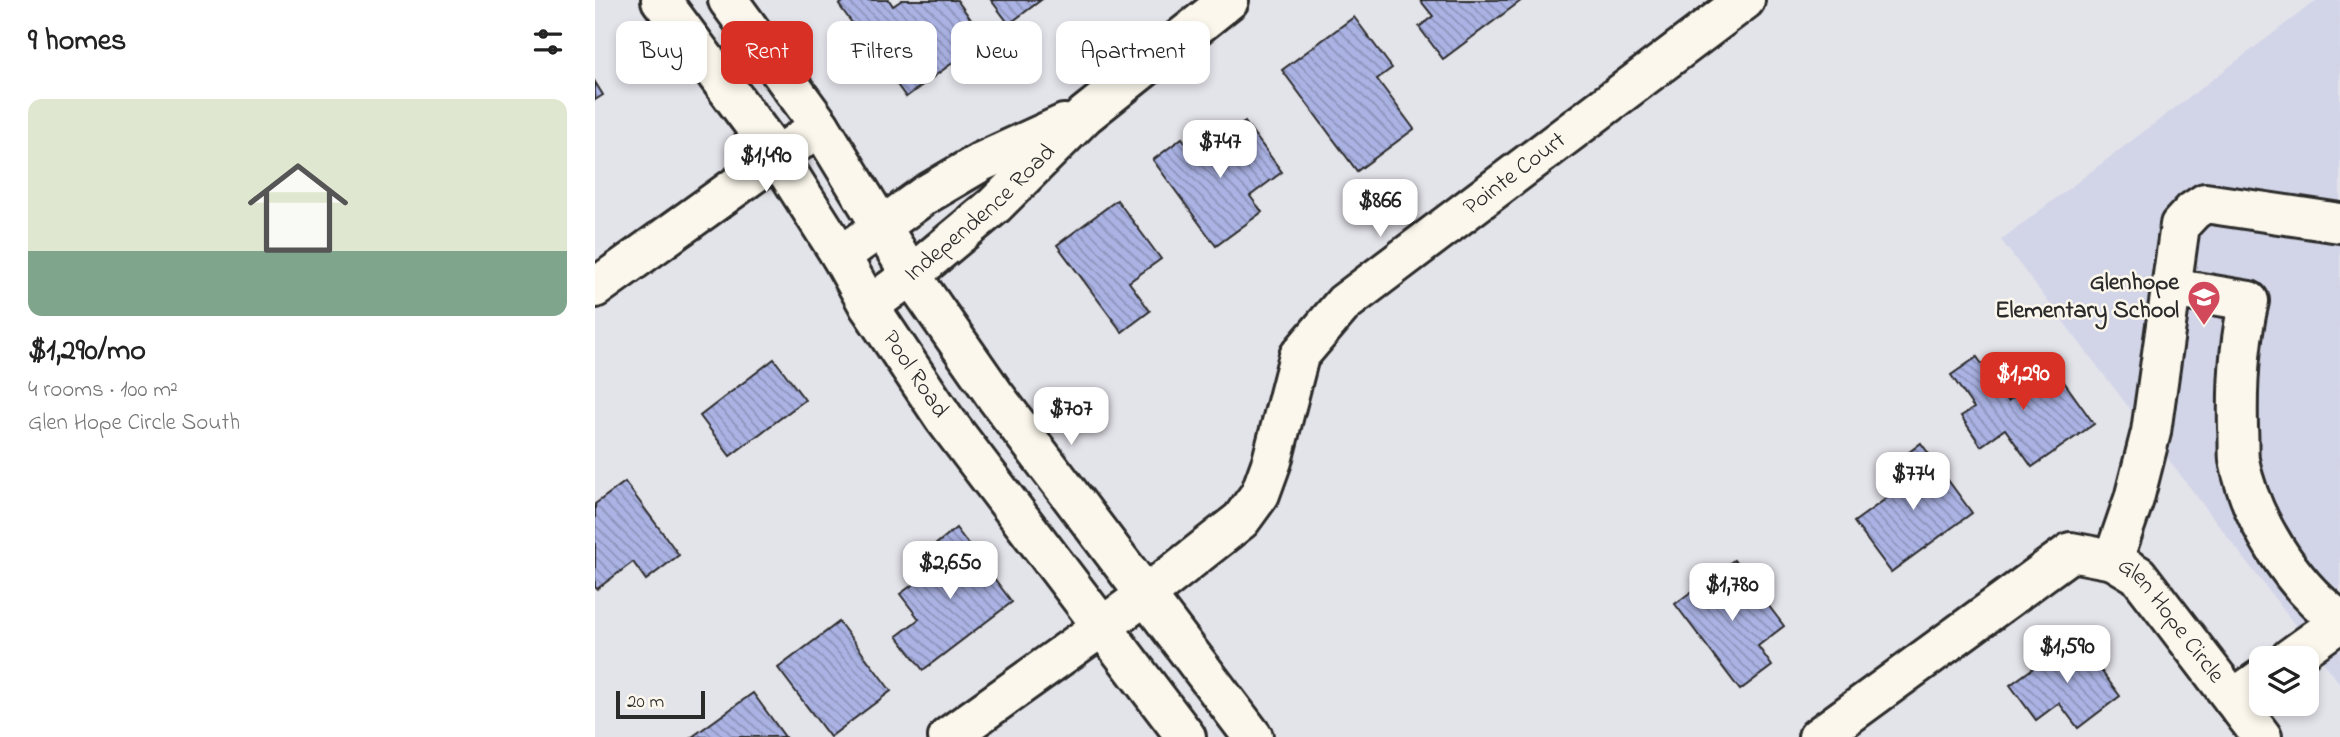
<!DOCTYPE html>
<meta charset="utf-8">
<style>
:root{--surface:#fff;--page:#f2f2f2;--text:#222;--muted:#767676;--line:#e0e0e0;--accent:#d93025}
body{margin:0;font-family:"Indie Flower",sans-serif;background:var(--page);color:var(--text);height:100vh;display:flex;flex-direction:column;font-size:26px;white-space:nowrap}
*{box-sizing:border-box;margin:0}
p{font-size:23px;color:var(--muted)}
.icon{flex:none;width:38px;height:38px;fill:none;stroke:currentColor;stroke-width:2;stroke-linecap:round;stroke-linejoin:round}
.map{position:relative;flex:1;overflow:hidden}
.details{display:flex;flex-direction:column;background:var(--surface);width:595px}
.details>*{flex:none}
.banner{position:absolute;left:21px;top:21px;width:665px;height:63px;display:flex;gap:14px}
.fabs{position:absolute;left:1654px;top:646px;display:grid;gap:14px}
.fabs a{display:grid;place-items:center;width:70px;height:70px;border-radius:14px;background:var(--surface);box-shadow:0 4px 10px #0003;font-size:35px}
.scale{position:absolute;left:21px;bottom:18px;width:89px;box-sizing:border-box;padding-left:7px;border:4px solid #2b2b2b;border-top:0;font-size:19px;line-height:24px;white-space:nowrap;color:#2b2b2b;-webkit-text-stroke:5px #fbf7ec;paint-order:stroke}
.price{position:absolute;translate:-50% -60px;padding:0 16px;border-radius:14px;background:#fff;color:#222;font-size:23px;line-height:46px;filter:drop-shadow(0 2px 4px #0008)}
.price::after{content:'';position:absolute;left:50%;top:42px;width:21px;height:16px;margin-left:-10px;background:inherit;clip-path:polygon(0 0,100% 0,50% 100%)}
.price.active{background:var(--accent);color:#fff}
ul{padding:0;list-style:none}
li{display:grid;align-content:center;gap:14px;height:371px;padding:0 28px}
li+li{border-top:2px solid var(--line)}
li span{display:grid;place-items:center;height:217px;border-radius:14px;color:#555}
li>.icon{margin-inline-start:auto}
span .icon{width:126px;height:126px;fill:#fffc;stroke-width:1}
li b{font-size:30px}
h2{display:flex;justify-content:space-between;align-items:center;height:84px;padding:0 28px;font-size:30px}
.chip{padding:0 24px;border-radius:14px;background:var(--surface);box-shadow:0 4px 10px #0003;font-size:24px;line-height:63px}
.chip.active{background:var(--accent);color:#fff}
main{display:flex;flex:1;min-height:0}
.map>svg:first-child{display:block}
</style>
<main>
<section class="details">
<h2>9 homes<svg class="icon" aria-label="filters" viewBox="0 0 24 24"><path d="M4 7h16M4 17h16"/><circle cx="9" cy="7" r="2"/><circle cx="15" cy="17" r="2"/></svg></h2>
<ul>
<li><span style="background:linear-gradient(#dfe7d0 70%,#7fa58c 0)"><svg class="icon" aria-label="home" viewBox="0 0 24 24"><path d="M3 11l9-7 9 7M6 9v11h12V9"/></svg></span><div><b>$1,290/mo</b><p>4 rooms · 100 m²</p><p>Glen Hope Circle South</p></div></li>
</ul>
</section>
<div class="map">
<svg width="1745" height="737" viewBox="0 0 1745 737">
<defs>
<pattern id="building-back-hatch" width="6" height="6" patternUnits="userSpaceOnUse" patternTransform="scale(1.75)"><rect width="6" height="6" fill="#abb3e4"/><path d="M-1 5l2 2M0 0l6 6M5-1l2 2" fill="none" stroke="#8b92b9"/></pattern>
</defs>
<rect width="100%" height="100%" fill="#e3e3ea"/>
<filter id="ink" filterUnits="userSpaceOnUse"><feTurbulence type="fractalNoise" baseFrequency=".0143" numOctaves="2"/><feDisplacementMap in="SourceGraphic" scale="14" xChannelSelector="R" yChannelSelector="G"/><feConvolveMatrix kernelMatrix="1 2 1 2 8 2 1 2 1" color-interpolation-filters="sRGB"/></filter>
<g filter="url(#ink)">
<path fill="#d2d5e8" d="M 1722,0 L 1745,0 L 1745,684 L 1406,240 Z"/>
<path fill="url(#building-back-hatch)" stroke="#2b2b2b" stroke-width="2" d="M 251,0 L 294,0 L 298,6 L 307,0 L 362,0 L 390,39 L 311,97 L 244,5 Z
M 396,0 L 446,0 L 414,24 Z
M 825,0 L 927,0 L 848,59 L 824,27 L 838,16 Z
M 759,17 L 797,68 L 782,79 L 819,129 L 762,171 L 687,70 Z
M 0,82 L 8,95 L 0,100 Z
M 650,122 L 687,172 L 655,196 L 667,212 L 621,246 L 558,160 L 587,138 L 602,157 Z
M 522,200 L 566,259 L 534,282 L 555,311 L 527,332 L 462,245 Z
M 1382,357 L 1413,401 L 1459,368 L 1499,424 L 1437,467 L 1410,429 L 1386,446 L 1366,416 L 1379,408 L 1356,375 Z
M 179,359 L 210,400 L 135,456 L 105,416 Z
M 1326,443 L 1377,513 L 1296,572 L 1259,522 L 1318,479 L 1304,460 Z
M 30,482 L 84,555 L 51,580 L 38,562 L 2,589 L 0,587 L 0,504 Z
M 361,528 L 417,602 L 328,670 L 302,636 L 324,619 L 305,594 L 345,565 L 334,550 Z
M 1139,560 L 1189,626 L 1163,646 L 1177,666 L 1145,690 L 1080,604 Z
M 244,622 L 296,691 L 235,737 L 183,668 Z
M 1481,637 L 1525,696 L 1483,728 L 1464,703 L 1441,720 L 1415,685 Z
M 158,693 L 190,737 L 97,737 Z"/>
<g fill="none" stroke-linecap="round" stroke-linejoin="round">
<defs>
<g id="minor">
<path d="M 246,256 L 330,195 L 386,162 L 469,124"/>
<path d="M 0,288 L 225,126"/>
<path d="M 1576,288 L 1654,301 C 1644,342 1642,386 1643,428 C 1644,439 1643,450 1644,460 C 1655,518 1697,586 1745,620"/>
<path id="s1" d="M 274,306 L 316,275 L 400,205 L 490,115 L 634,0"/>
<path d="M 1518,560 L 1539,499 L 1556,432 L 1585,225 L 1598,211 L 1610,203 L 1745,223"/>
<path d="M 1695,658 L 1745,622"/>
<path d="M 1638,699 L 1666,679"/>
<path id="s2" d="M 353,737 L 551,595 L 646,520 L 665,494 L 677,461 L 704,356 L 749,303 L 1150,0"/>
<path id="s3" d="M 1223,737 L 1476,552 L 1518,560 L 1543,575 L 1667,737"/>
</g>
<g id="major">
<path id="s4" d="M 66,0 L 183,157 L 246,256 L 274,306 L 349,418 L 591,737"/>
<path d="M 133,0 L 225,126 L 316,275 L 401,397 L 658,737"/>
</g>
</defs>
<use href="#minor" stroke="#2b2b2b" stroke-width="44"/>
<use href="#major" stroke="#2b2b2b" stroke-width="44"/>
<use href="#minor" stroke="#fbf7ec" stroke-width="38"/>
<use href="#major" stroke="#fbf7ec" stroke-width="38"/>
</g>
</g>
<defs>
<symbol id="school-pin" viewBox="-11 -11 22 30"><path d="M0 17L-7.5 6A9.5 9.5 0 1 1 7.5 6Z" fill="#d1495b" stroke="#fbf7ec"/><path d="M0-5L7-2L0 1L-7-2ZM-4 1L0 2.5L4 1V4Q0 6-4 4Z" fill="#fff"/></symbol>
</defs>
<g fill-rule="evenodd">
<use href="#school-pin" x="1590" y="278" width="38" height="52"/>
</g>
<g text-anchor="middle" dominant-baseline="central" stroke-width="5" stroke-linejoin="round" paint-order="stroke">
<g font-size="24" fill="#2b2b2b" stroke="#fbf7ec">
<text stroke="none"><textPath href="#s2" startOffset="824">Pointe Court</textPath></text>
<text stroke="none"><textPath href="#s1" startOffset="145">Independence Road</textPath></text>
<text stroke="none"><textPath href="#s4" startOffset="453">Pool Road</textPath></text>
<text stroke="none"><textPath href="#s3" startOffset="441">Glen Hope Circle</textPath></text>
</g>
<g font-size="24" font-weight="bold" fill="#2b2b2b" stroke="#fbf7ec" text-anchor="end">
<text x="1584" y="283">Glenhope<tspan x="1584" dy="28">Elementary School</tspan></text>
</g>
</g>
</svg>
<div class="fabs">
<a><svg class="icon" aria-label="layers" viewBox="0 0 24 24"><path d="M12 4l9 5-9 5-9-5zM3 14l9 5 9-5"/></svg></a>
</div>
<div class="scale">20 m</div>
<b class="price" style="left:625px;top:180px">$747</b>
<b class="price" style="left:171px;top:194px">$1,490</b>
<b class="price" style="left:785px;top:239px">$866</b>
<b class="price active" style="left:1428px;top:412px">$1,290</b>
<b class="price" style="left:476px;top:447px">$707</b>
<b class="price" style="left:1318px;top:512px">$774</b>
<b class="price" style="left:355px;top:601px">$2,650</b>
<b class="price" style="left:1137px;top:623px">$1,780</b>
<b class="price" style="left:1472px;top:685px">$1,590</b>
<div class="banner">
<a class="chip">Buy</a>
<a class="chip active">Rent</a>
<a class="chip">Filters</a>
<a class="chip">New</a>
<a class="chip">Apartment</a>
</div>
</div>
</main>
